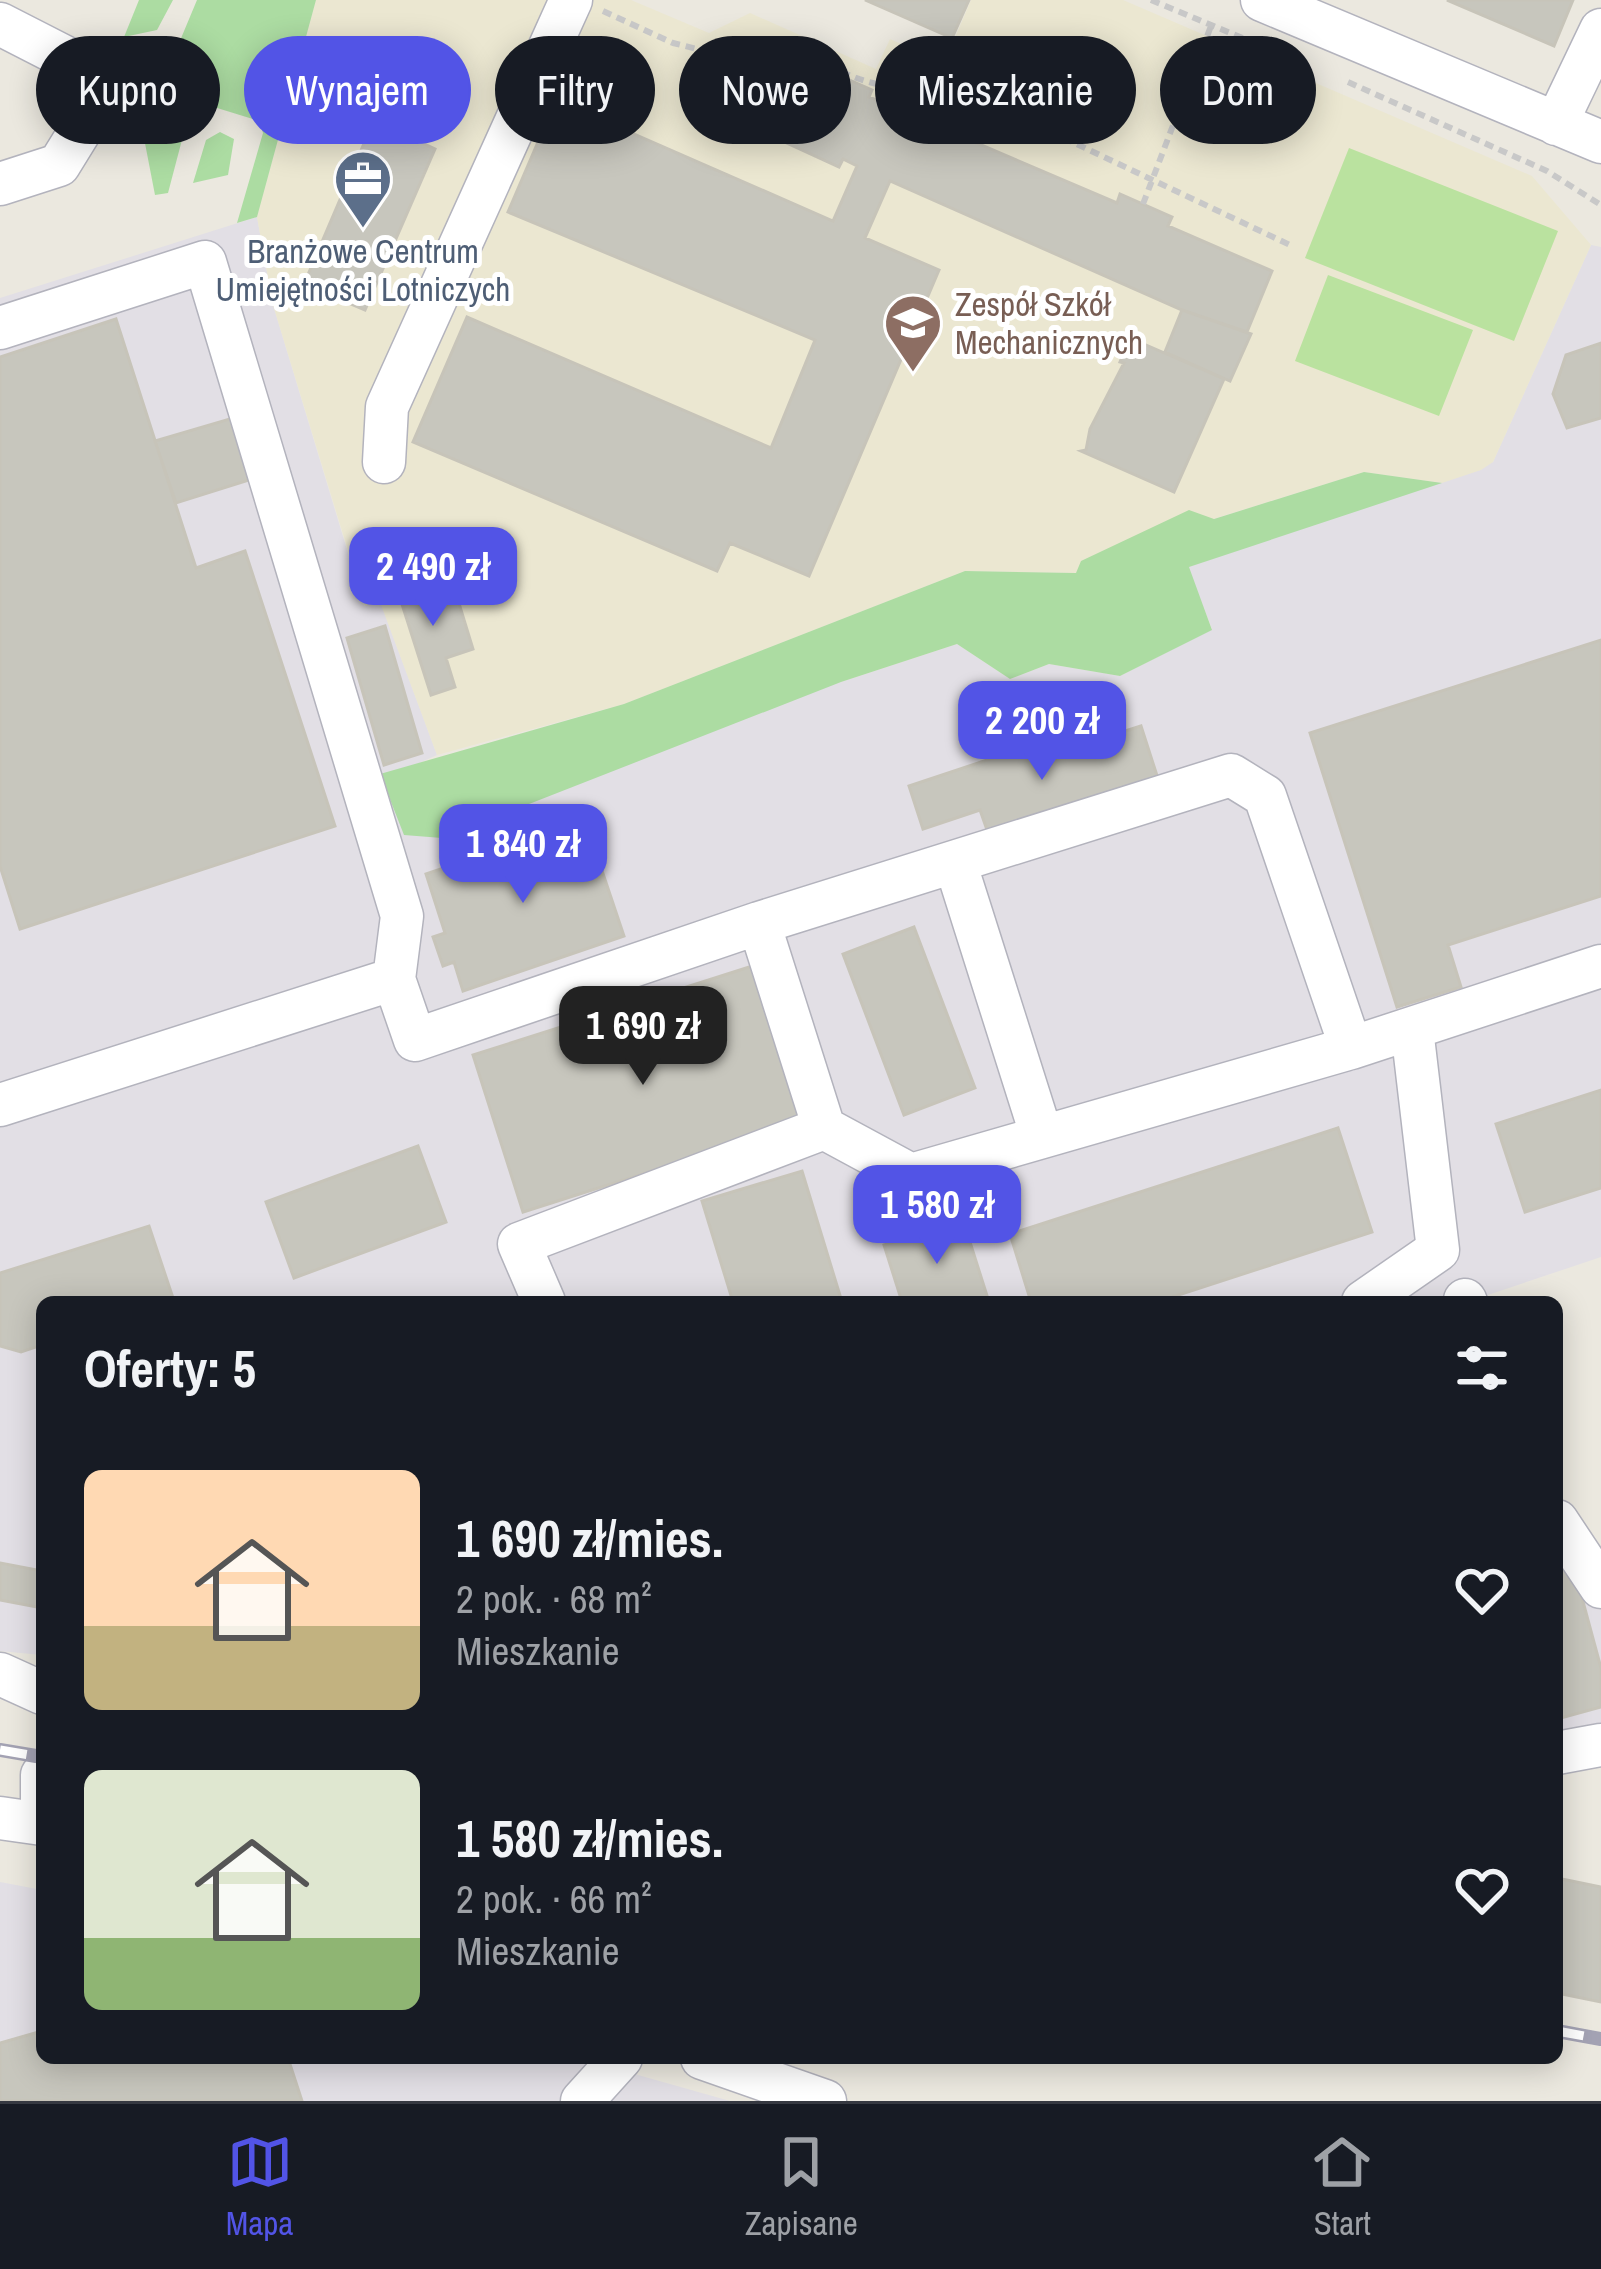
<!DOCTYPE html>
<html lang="pl">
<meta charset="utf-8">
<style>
:root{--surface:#171b24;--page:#20242c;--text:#f1f3f6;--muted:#9ea1a6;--line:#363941;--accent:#5254e6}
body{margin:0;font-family:"Archivo Narrow",sans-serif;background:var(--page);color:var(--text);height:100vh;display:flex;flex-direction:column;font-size:45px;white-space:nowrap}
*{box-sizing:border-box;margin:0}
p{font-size:39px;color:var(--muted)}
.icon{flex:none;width:66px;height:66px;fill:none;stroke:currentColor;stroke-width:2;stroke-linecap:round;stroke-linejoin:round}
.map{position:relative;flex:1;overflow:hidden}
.drawer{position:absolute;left:36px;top:1296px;width:1527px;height:768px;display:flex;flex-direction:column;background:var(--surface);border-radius:18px;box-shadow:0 6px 30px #0003}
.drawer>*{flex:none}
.hud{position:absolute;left:36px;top:36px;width:1530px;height:108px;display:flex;gap:24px}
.price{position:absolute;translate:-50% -102px;padding:0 27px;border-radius:24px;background:var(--accent);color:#fff;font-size:39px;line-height:78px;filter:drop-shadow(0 3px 6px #0008)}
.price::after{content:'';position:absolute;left:50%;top:72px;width:36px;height:27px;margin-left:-18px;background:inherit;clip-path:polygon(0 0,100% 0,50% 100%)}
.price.active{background:#222;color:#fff}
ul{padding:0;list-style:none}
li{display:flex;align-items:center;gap:36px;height:300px;padding:0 48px}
li span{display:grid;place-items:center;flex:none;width:336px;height:240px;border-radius:18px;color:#555}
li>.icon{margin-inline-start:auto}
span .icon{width:144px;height:144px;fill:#fffc;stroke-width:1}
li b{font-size:51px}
h2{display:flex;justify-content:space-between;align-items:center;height:144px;padding:0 48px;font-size:51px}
.chip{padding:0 42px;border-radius:54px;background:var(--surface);box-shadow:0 6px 30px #0003;font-size:42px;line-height:108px}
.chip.active{background:var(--accent);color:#fff}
.menu{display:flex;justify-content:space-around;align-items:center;height:168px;border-top:3px solid var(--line);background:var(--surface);font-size:33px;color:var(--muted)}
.menu a{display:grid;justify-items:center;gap:6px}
.menu .active{color:var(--accent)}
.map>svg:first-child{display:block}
</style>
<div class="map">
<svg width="1601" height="2101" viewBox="0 0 1601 2101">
<rect width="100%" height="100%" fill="#ebe8df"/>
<path fill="#e2dfe5" d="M 257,217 L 273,305 L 364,606 L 380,601 L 437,755 L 417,764 L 841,682 L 957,644 L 1010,679 L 1049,664 L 1120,676 L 1212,629 L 1188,567 L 1493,462 L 1591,245 L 1601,247 L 1601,1257 L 1467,1302 L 42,1302 L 42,1655 L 0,1651 L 0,298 Z
M 1557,1521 L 1601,1587 L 1601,1725 L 1557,1735 Z
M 0,1882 L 42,1890 L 42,2058 L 578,2058 L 730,2101 L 0,2101 Z"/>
<path fill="#ebe7d1" d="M 316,0 L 631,0 L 709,33 L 750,13 L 876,69 L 890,39 L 944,63 L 971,0 L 1123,0 L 1532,176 L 1591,245 L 1493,462 L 1481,470 L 1442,483 L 1364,472 L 1213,519 L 1076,573 L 965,571 L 624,704 L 437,755 L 380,602 L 365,606 L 273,305 L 257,217 Z"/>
<path fill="#acdca2" d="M 139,0 L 173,0 L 157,30 L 124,37 Z
M 197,0 L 316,0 L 257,217 L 237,223 L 263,133 L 259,121 L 175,95 L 164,79 Z
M 154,114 L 179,119 L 183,136 L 168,193 L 155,195 L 143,133 Z
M 220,132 L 234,139 L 228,175 L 193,183 L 206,140 Z
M 1364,472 L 1442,483 L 1189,567 L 1212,630 L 1120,676 L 1049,664 L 1010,679 L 957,644 L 841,682 L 442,838 L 404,835 L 380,774 L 624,704 L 965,571 L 1076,573 L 1081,561 L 1189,510 L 1214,519 Z"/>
<path fill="#bae29f" d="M 1349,148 L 1558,231 L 1514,341 L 1305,258 Z
M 1328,275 L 1473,330 L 1439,416 L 1295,361 Z"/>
<path fill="#c7c6bd" stroke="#c7c4b9" stroke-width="3" d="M 865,0 L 969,0 L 952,38 Z
M 1447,0 L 1573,0 L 1554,46 Z
M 811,63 L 872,90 L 869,97 L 1117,203 L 1120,194 L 1172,217 L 1168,226 L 1272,271 L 1247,332 L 1182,310 L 890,181 L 865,238 L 939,270 L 809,576 L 730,543 L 717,571 L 413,442 L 467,317 L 771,448 L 815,340 L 508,212 L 556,100 L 833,221 L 857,166 L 843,159 L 839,167 L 778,139 Z
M 374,120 L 435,149 L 365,310 L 304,284 Z
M 1182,310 L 1251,334 L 1230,381 L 1165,352 Z
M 116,319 L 196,568 L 245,551 L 335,826 L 20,929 L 0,866 L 0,357 Z
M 1130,338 L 1224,379 L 1174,492 L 1081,451 L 1086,450 L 1090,429 L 1124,363 L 1120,362 Z
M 1601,343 L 1601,418 L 1567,428 L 1553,394 L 1566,355 Z
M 233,418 L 252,479 L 176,503 L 155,441 Z
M 421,567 L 433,605 L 457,597 L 473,649 L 446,658 L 455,687 L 431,695 L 393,576 Z
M 385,626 L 422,753 L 384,765 L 347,638 Z
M 1601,640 L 1601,896 L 1448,945 L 1461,987 L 1397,1007 L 1310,733 Z
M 1089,726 L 1094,741 L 1141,726 L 1161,788 L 992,844 L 980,810 L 923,829 L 909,786 Z
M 585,820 L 624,936 L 463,991 L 454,962 L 443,966 L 433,937 L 445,933 L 426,874 Z
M 914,927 L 975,1088 L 904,1115 L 843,954 Z
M 762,963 L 812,1120 L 523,1212 L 473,1055 Z
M 1601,1090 L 1601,1188 L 1525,1212 L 1496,1124 Z
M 1338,1128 L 1372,1232 L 1157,1302 L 1031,1302 L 1010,1234 Z
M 418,1146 L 446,1222 L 294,1278 L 266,1202 Z
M 802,1171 L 842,1302 L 733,1302 L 702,1201 Z
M 963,1220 L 989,1302 L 902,1302 L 884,1245 Z
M 149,1226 L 174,1301 L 42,1302 L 42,1345 L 21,1352 L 0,1346 L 0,1273 Z
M 1572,1561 L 1601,1668 L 1601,1707 L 1557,1719 L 1557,1565 Z
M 0,1563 L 42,1571 L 42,1608 L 0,1600 Z
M 1557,1878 L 1601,1887 L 1601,2002 L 1557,1993 Z
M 42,2031 L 42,2058 L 288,2058 L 302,2101 L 0,2101 L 0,2043 Z"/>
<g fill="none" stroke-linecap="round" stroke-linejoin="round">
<defs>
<path id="minor" d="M 1262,0 L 1601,142
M 0,24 L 86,68 L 88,118 L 59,165 L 0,184
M 1556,124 L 1601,30
M 0,328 L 205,262 L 402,916 L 394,979 L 415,1040 L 759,923 L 1231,775 L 1265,796 L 1351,1048
M 384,462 L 387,407 L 571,0
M 955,862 L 1042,1137
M 759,923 L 824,1128 L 911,1175 L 1351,1048 L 1601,966
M 0,1105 L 394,979
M 1465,1300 L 1466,1302
M 544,1302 L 519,1244 L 824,1128
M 1363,1302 L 1438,1250 L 1412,1029
M 1557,1521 L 1601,1587
M 0,1674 L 42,1693
M 1557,1753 L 1601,1745
M 42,1775 L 42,1811
M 0,1818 L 42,1824
M 702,2058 L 825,2101
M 582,2101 L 621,2058"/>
</defs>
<use href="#minor" stroke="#b3b3bd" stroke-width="45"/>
<path stroke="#c8c8c8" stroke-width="6" stroke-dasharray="9 6" stroke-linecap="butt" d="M 1151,0 L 1303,63
M 603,11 L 673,43 L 713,53 C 777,12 830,85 895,86 C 907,86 921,80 933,76 L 1290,245
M 1348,82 L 1547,171 L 1601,205
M 1143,204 L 1211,26"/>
<use href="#minor" stroke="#fff" stroke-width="42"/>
<defs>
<path id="rail" d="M 0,1750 L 42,1757
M 1557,2031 L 1601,2039"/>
</defs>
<use href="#rail" stroke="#a3a2b3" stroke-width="14"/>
<use href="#rail" stroke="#fff" stroke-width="9" stroke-dasharray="27" stroke-linecap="butt"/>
</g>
<defs>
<symbol id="office-pin" viewBox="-11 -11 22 30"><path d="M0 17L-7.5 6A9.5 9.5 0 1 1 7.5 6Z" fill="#5c6f8a" stroke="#fff"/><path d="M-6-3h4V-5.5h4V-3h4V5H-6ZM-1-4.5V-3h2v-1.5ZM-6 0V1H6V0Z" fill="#fff"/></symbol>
<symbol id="school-pin" viewBox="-11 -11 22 30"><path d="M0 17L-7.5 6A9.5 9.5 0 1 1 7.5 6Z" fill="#8d6e63" stroke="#fff"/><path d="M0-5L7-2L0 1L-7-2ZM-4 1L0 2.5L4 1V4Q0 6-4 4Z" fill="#fff"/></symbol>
</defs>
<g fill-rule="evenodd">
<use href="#office-pin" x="330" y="146" width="66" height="90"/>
<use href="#school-pin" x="880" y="290" width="66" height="90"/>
</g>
<g text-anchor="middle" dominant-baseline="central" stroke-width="10" stroke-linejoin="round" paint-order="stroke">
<g font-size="33" fill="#4e5e75" stroke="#fff">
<text x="363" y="251">Branżowe Centrum<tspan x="363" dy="38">Umiejętności Lotniczych</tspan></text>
</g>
<g font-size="33" fill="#785e54" stroke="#fff" text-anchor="start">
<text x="955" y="304">Zespół Szkół<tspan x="955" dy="38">Mechanicznych</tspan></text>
</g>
</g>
</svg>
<b class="price" style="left:433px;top:629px">2 490 zł</b>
<b class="price" style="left:1042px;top:783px">2 200 zł</b>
<b class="price" style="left:523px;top:906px">1 840 zł</b>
<b class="price active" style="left:643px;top:1088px">1 690 zł</b>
<b class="price" style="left:937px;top:1267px">1 580 zł</b>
<div class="hud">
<a class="chip">Kupno</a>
<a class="chip active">Wynajem</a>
<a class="chip">Filtry</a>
<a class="chip">Nowe</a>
<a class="chip">Mieszkanie</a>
<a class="chip">Dom</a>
</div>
<section class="drawer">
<h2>Oferty: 5<svg class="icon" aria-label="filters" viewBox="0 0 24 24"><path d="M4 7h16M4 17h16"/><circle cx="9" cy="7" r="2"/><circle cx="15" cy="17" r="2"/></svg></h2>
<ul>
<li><span style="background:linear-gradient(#ffd9b3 65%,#c2b280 0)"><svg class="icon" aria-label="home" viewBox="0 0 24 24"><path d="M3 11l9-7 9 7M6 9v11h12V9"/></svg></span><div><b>1 690 zł/mies.</b><p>2 pok. · 68 m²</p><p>Mieszkanie</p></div><svg class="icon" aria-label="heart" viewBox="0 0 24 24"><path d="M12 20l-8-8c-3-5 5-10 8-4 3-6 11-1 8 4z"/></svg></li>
<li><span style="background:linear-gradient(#dfe7d0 70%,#8fb573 0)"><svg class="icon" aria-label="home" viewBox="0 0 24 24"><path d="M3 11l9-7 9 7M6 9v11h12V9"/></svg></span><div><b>1 580 zł/mies.</b><p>2 pok. · 66 m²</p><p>Mieszkanie</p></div><svg class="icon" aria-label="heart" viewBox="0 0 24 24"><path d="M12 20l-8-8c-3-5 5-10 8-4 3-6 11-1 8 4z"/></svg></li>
</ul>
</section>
</div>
<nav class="menu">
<a class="active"><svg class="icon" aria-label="map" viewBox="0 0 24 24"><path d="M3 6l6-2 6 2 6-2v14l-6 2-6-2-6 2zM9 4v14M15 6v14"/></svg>Mapa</a>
<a><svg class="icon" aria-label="saved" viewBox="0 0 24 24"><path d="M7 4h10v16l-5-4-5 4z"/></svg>Zapisane</a>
<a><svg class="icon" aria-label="home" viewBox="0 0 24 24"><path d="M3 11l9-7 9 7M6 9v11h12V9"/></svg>Start</a>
</nav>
